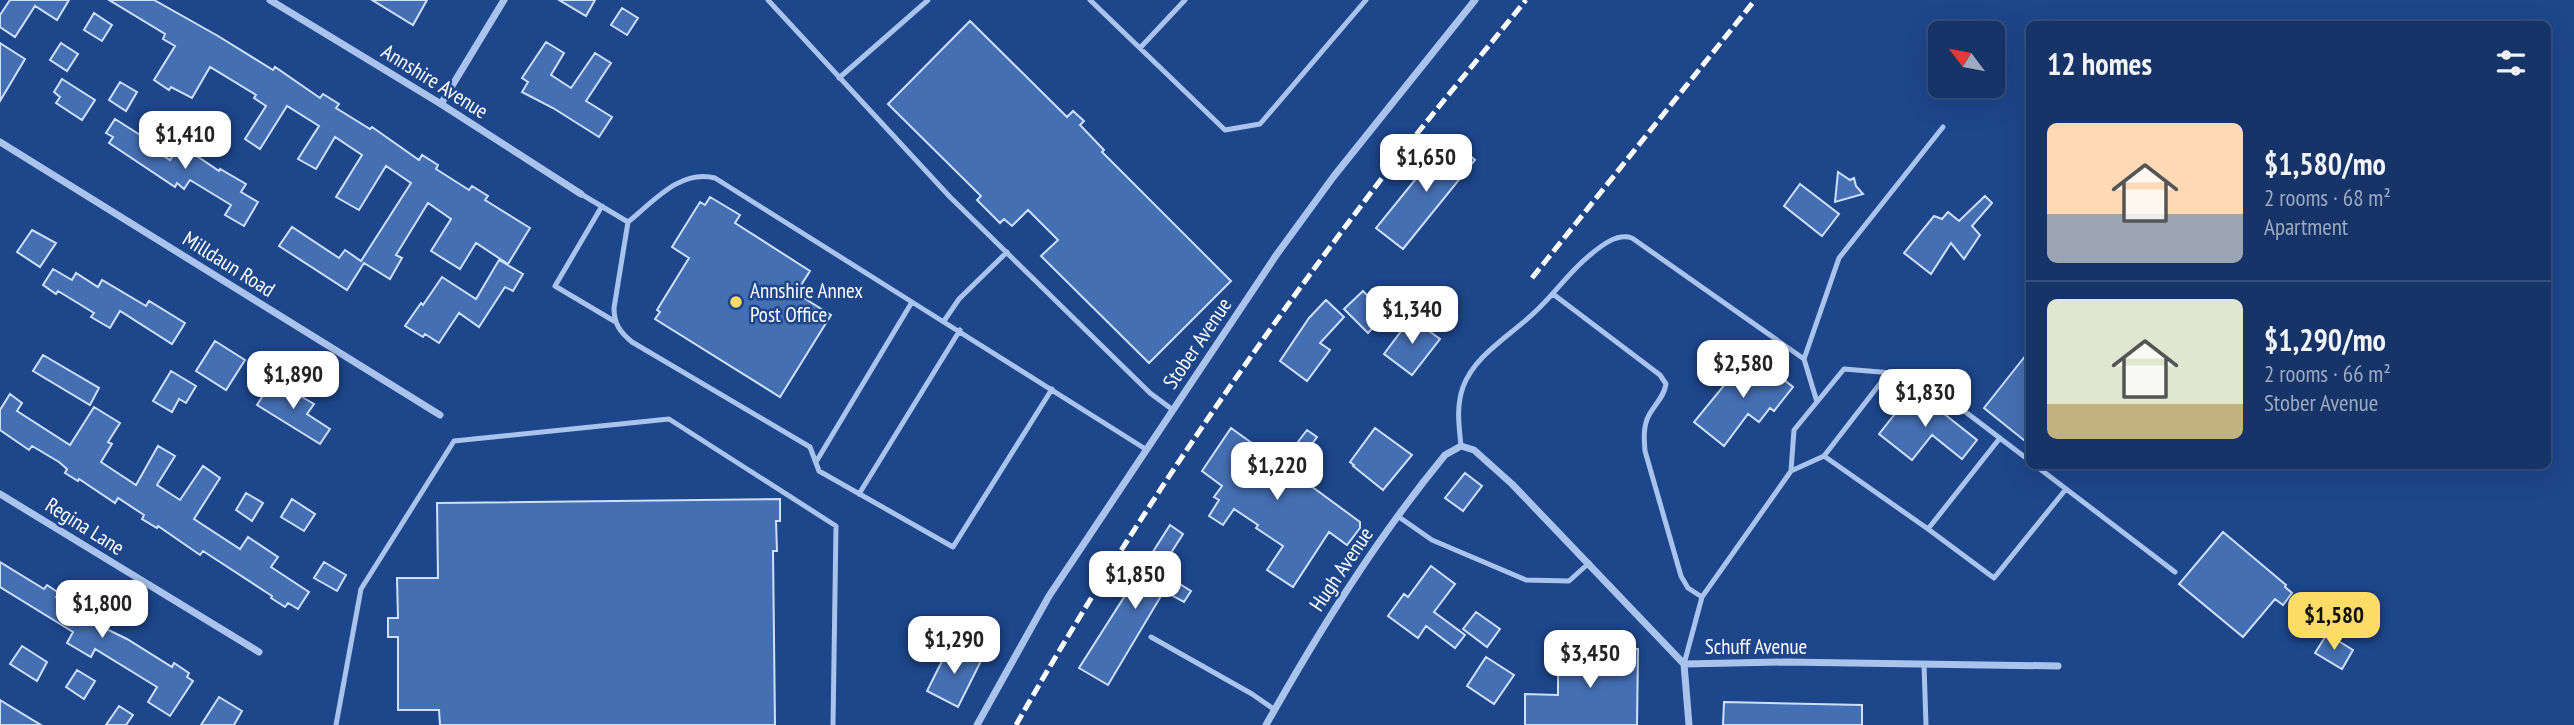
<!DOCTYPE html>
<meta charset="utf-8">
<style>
:root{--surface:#163468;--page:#233f71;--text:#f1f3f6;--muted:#9eaac0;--line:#354f7c;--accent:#fcdb67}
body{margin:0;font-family:"PT Sans Narrow",sans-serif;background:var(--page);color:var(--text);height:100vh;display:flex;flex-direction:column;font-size:26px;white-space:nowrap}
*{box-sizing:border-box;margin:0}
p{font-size:23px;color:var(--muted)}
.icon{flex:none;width:38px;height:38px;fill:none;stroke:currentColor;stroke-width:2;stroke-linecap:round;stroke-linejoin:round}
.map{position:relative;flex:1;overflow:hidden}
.drawer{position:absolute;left:2026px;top:21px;width:525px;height:448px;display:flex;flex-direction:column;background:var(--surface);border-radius:10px;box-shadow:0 7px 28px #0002,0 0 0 2px var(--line)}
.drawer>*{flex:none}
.needle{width:46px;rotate:302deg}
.controls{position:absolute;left:1928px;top:21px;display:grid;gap:14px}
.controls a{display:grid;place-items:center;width:77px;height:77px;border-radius:10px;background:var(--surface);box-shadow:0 7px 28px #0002,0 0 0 2px var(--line);font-size:35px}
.price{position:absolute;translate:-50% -60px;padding:0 16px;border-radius:14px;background:#fff;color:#222;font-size:23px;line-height:46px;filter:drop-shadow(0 2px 4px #0008)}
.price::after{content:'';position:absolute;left:50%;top:42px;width:21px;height:16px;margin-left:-10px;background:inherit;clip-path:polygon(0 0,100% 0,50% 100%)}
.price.selected{background:var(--accent);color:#111}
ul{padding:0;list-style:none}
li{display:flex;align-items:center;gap:21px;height:175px;padding:0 21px}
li+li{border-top:2px solid var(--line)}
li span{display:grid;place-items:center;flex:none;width:196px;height:140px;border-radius:10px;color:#555}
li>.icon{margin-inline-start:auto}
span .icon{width:84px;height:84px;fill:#fffc;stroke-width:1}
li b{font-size:30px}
h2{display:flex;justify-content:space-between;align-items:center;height:84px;padding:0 21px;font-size:30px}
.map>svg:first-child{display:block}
</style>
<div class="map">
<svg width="2574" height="725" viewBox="0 0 2574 725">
<rect width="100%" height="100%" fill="#1d468b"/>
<path fill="#456fb3" stroke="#cedff9" stroke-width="2" d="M 10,0 L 69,0 L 57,20 L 35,6 L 15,37 L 0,27 L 0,15 Z
M 109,0 L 154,0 L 218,36 L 273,70 L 275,67 L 320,98 L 323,94 L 339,104 L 336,108 L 370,129 L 372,127 L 419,160 L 422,155 L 438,165 L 436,169 L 469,190 L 472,186 L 488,196 L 485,200 L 530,228 L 508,264 L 476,243 L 460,269 L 431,251 L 451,219 L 428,203 L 396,255 L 402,258 L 390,279 L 364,263 L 347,290 L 279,246 L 292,227 L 339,258 L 345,250 L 361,261 L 411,183 L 386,166 L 359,210 L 336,197 L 362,155 L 335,137 L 316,169 L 298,159 L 319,126 L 287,106 L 260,149 L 245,139 L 266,106 L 254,98 L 256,95 L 210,67 L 192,98 L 171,87 L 169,90 L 154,80 L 175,46 L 163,39 L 165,34 Z
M 372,0 L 427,0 L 413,25 Z
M 559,0 L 595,0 L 586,16 Z
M 622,8 L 638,18 L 627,35 L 611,25 Z
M 94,13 L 112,25 L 102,41 L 84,30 Z
M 970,21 L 1067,117 L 1073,111 L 1084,121 L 1080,125 L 1104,150 L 1102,152 L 1231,281 L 1149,363 L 1041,256 L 1058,240 L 1028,210 L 1012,226 L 1004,219 L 1000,223 L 977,200 L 981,196 L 888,104 Z
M 546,42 L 564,53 L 551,75 L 571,88 L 595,53 L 611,63 L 586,101 L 612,117 L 599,137 L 553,108 L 522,92 L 528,82 L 522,78 Z
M 0,43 L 25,59 L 0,101 Z
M 61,43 L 78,54 L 67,71 L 50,60 Z
M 62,79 L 95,100 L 82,120 L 56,103 L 60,97 L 54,92 Z
M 120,82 L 137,92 L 126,111 L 109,100 Z
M 115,119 L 148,140 L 147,145 L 170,160 L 174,154 L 179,157 L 185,148 L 219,171 L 220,169 L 246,184 L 241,192 L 258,202 L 244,226 L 225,215 L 231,205 L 190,180 L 184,189 L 177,183 L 175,187 L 109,143 L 113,137 L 106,133 Z
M 1449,138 L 1475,160 L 1403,249 L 1376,228 Z
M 1838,172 L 1850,180 L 1854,178 L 1856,186 L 1863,194 L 1835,202 Z
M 1800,184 L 1839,214 L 1822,236 L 1784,206 Z
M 1985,196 L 1992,203 L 1972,226 L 1980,235 L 1964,259 L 1951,243 L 1931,274 L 1904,253 L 1934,216 L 1942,219 L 1948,212 L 1959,221 Z
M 710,197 L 740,215 L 735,223 L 810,271 L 796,293 L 831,315 L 780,397 L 655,319 L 660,312 L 657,310 L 689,258 L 672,247 L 700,202 L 705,205 Z
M 32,230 L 56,243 L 40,267 L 17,252 Z
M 499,260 L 523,274 L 513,291 L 505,287 L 479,327 L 459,313 L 439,343 L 425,334 L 423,337 L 405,326 L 421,303 L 423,305 L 442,277 L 476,299 Z
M 53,269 L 72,280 L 76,273 L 98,287 L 102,280 L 146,306 L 149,301 L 185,323 L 172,344 L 120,311 L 110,328 L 91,317 L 94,313 L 58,291 L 56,294 L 43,285 Z
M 1363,291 L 1386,314 L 1368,333 L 1344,309 Z
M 1326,300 L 1344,317 L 1320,343 L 1330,350 L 1307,381 L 1280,361 L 1309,318 Z
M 1411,318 L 1440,339 L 1412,375 L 1384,354 Z
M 215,341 L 245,360 L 226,390 L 196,371 Z
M 2030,350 L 2030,445 L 1984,408 Z
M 43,355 L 99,388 L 90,405 L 33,371 Z
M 1748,356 L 1755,361 L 1757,358 L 1793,387 L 1774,411 L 1770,408 L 1759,422 L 1748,414 L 1724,446 L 1694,422 Z
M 171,371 L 196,386 L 186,403 L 179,399 L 172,412 L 153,401 Z
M 273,380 L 314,404 L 307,414 L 330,429 L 320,444 L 257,405 Z
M 1914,390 L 1977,440 L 1962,459 L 1932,435 L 1912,460 L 1879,434 Z
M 10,394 L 22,403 L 17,411 L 70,445 L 94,407 L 120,423 L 108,442 L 112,444 L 101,462 L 136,485 L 158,446 L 175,456 L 157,485 L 180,500 L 203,466 L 220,478 L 194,519 L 240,549 L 248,537 L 278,557 L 271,567 L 309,592 L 298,609 L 288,603 L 285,607 L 271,598 L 272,596 L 203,551 L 200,555 L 158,526 L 157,528 L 142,519 L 144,515 L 118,498 L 115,503 L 79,479 L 78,481 L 65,473 L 67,469 L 59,462 L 32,446 L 29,450 L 0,430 L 0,410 Z
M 1231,428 L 1281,464 L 1307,430 L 1317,437 L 1292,472 L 1360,522 L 1360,528 L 1347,545 L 1329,532 L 1293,587 L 1267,570 L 1283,546 L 1256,528 L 1258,525 L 1234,509 L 1223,525 L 1209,516 L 1219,500 L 1214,497 L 1222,486 L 1202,471 Z
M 1375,428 L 1412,455 L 1383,490 L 1353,466 L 1354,465 L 1350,462 Z
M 1465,473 L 1482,486 L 1463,511 L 1445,498 Z
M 246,493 L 263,503 L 252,521 L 236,510 Z
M 292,499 L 315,514 L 304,531 L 281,517 Z
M 780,499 L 780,521 L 776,521 L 777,551 L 773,551 L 775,725 L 440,725 L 439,710 L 398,710 L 398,637 L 388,637 L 388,618 L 398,618 L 397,578 L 438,578 L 437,503 Z
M 1170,525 L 1183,534 L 1162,567 L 1174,574 L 1172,579 L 1191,591 L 1184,602 L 1164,591 L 1108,685 L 1079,668 Z
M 2223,532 L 2286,585 L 2285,587 L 2292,593 L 2283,605 L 2275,599 L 2243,637 L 2179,584 Z
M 0,562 L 44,589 L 47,585 L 59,593 L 56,597 L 99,622 L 98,625 L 127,639 L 172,667 L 174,663 L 189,673 L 187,677 L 193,681 L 170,716 L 148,702 L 157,687 L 95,649 L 91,657 L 67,643 L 73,632 L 0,587 Z
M 324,562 L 346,575 L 337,591 L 314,578 Z
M 1431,566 L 1455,584 L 1434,612 L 1465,635 L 1455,648 L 1426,626 L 1418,638 L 1388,616 L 1404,594 L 1408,597 Z
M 1476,612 L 1500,629 L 1487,647 L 1463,629 Z
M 2327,634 L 2353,650 L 2342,669 L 2315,653 Z
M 950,645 L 981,661 L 958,707 L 927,691 Z
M 22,646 L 47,662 L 37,681 L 10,664 Z
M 1558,648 L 1638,649 L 1637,725 L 1525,725 L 1525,694 L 1558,695 Z
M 1486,657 L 1514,675 L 1494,704 L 1467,686 Z
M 77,670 L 95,681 L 84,699 L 66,687 Z
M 219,697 L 242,711 L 234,725 L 201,725 Z
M 0,700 L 41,725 L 0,725 Z
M 1724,702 L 1862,705 L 1862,725 L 1723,725 Z
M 119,706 L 133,715 L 126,725 L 106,725 Z"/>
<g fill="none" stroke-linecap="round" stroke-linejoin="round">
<path stroke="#a9c3ec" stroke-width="5" d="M 768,0 L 950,197 L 1150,393 L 1173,410
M 1090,0 L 1225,130 L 1260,124 L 1366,0
M 1140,48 L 1185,0
M 839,78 L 928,0
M 581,194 L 628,222
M 602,206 L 555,286 L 614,321
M 1553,294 L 1660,375 L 1666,384 C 1664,397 1655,404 1649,415 C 1643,426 1644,439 1645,451 L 1681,576 L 1688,588 L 1702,597
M 944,321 L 959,299 L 1007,252
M 1052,389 L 953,547 L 819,471 L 810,447 L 632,342 C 620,332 614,324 614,308 L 628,222 C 653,202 680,169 715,178 C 859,268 1003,360 1147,450
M 1817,402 L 1804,359 L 1839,258 L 1943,127
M 1461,446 C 1459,426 1456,407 1463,387 C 1475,354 1513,334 1537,310 C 1555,293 1570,271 1590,255 C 1602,245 1617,233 1632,238 L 1804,359
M 1824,456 L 1928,529 L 1994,578 L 2066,489
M 816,462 L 912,302
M 2036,466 L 2175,572
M 1791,471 L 1794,430 L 1844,369 L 1917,375 L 2030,461
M 859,494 L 960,330
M 1399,517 L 1432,540 L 1526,580 L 1569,581 L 1589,563
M 1928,529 L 2000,438
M 1151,637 L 1252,694 L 1275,710
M 1684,664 L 1702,597 L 1791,471 L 1824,456 L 1889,372
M 1924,664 L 1926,725
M 336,725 L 361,589 L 454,441 L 669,419 L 836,526 L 833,725"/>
<path stroke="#a9c3ec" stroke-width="7" d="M 270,0 L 441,104 L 581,194
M 441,104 L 504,0
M 0,142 L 440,415
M 0,494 L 259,652
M 1684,664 L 1689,725
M 977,725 L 1049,596 L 1277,254 L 1334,176 L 1475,0
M 1266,725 C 1319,631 1376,539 1445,455 L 1461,446 L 1474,450 L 1512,484 L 1684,664 L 1785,662 L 2058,666"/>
<path stroke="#fff" stroke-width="5" stroke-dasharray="12 5" stroke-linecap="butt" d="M 1532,278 L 1755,0
M 1016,725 C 1123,537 1245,358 1376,186 C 1424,123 1476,62 1526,0"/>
</g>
<circle fill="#fcdb67" stroke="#1d468b" stroke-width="2.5" cx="736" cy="302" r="7"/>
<g text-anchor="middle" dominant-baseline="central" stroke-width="5" stroke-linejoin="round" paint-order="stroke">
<g font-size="21" fill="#fff" stroke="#1d468b">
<text transform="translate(435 81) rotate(32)">Annshire Avenue</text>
<text transform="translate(229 264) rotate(32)">Milldaun Road</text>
<text transform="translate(1197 343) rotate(-56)">Stober Avenue</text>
<text transform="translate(85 526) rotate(32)">Regina Lane</text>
<text transform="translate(1341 569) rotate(-56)">Hugh Avenue</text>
<text x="1756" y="646">Schuff Avenue</text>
</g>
<g font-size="21" fill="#fff" stroke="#1d468b" text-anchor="start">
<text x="750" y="290">Annshire Annex<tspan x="750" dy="24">Post Office</tspan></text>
</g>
</g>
</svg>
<div class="controls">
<a><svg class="needle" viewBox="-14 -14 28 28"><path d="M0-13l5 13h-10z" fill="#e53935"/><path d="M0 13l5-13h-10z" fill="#9eaac0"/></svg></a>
</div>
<b class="price" style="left:185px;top:171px">$1,410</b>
<b class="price" style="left:1426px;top:194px">$1,650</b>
<b class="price" style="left:1412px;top:346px">$1,340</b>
<b class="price" style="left:1743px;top:400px">$2,580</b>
<b class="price" style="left:293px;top:411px">$1,890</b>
<b class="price" style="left:1925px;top:429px">$1,830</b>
<b class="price" style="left:1277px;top:502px">$1,220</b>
<b class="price" style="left:1135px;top:611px">$1,850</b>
<b class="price" style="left:102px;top:640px">$1,800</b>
<b class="price selected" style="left:2334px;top:652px">$1,580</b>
<b class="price" style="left:954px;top:676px">$1,290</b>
<b class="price" style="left:1590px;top:690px">$3,450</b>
<section class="drawer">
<h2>12 homes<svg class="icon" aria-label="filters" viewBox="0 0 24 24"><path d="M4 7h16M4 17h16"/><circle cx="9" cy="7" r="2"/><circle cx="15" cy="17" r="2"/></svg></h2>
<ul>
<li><span style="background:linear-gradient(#ffd9b3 65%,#9aa5b1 0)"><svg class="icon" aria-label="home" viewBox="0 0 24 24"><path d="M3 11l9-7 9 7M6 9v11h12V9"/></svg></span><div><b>$1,580/mo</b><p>2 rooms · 68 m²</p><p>Apartment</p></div></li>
<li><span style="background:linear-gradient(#dfe7d0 75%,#c2b280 0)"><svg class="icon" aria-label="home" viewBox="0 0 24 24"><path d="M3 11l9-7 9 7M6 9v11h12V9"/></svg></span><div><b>$1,290/mo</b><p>2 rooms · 66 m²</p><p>Stober Avenue</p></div></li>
</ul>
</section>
</div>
